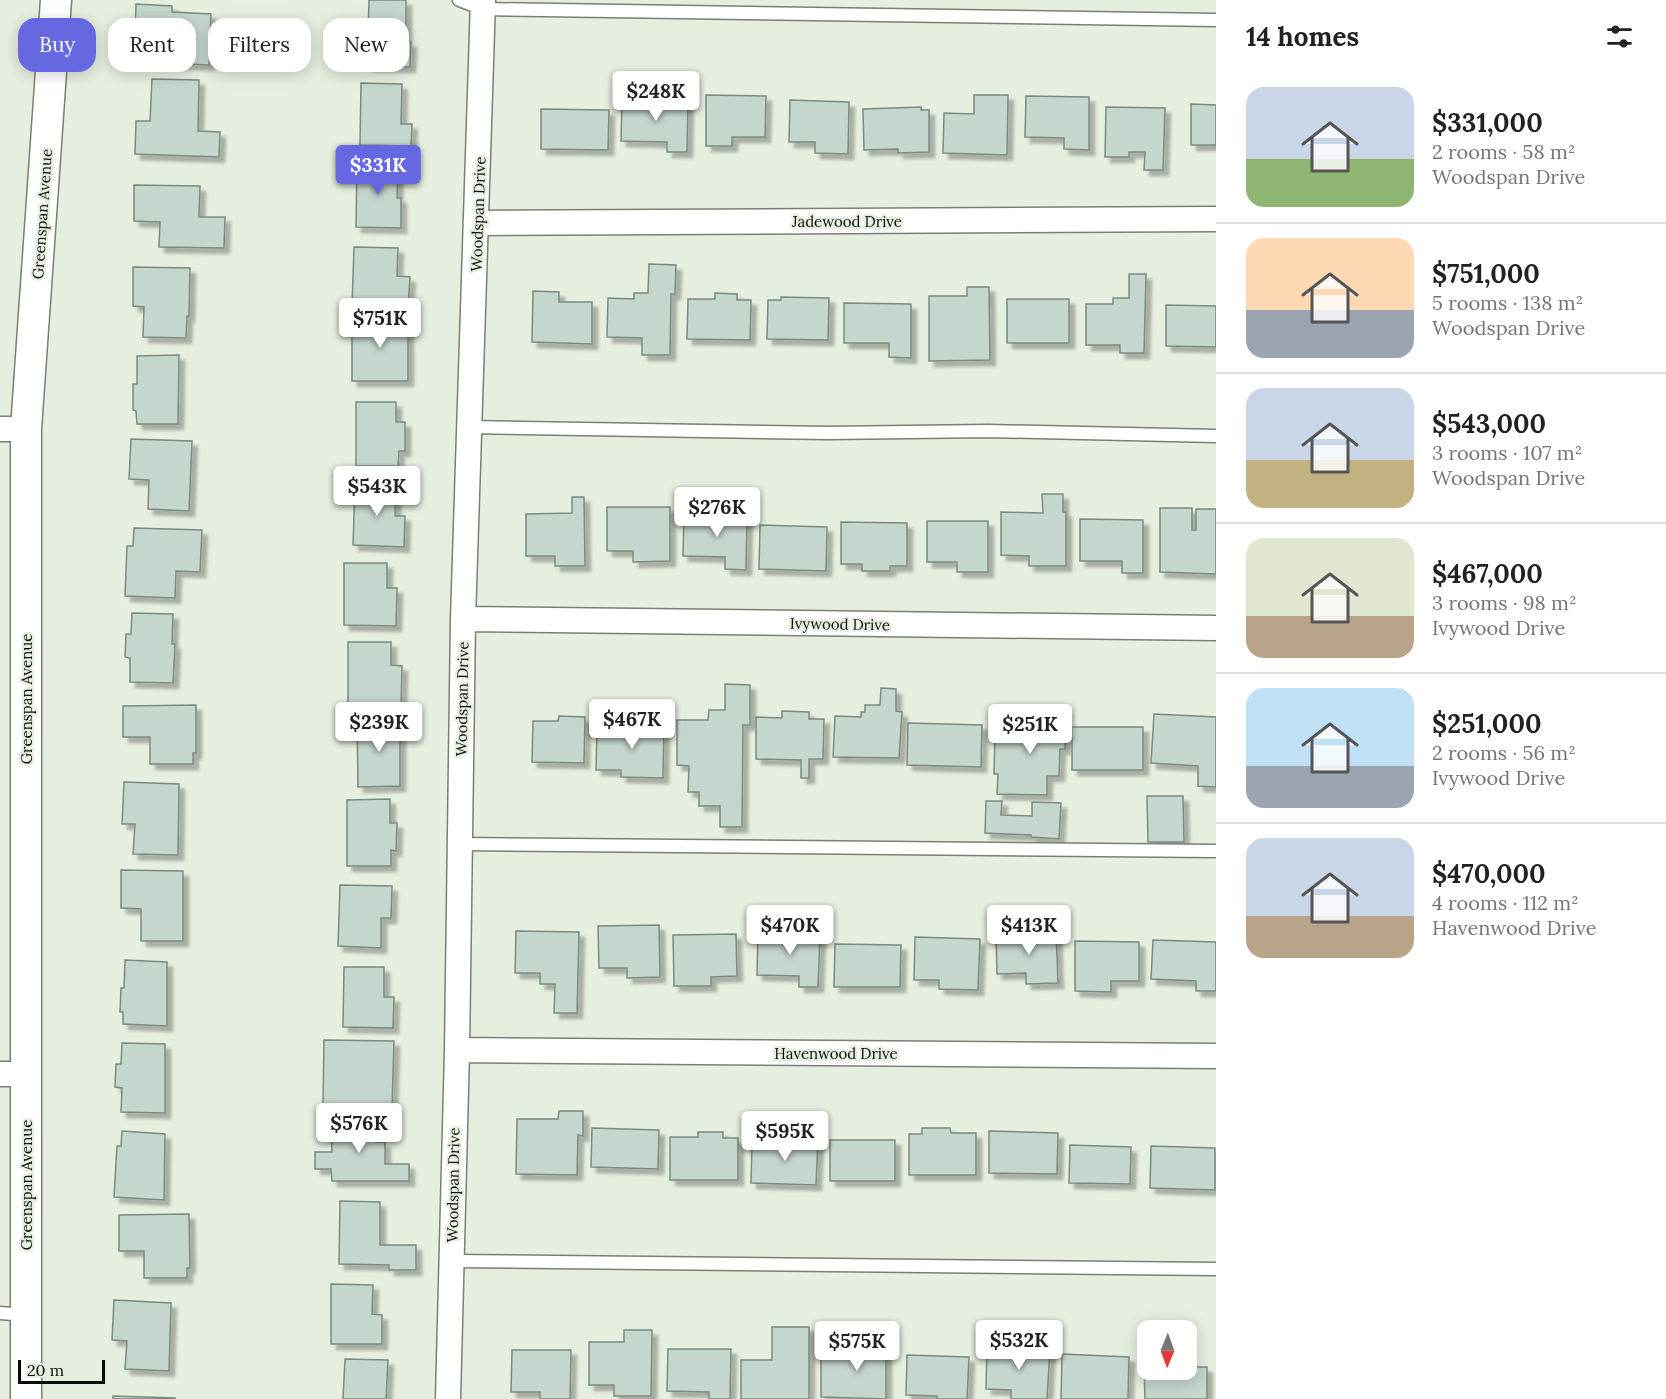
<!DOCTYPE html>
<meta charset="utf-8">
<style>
:root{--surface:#fff;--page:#f6f6f6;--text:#202124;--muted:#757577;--line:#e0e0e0;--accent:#6668e1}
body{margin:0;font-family:Lora,serif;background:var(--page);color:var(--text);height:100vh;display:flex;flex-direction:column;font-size:22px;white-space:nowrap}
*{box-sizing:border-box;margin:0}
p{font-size:20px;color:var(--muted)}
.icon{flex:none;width:33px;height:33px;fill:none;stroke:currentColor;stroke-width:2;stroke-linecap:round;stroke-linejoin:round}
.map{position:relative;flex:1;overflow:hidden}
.details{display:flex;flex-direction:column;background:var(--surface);width:450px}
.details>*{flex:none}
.top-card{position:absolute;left:18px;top:18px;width:570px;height:54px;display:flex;gap:12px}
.needle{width:39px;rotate:181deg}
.controls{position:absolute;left:1137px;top:1320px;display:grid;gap:12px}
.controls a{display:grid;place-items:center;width:60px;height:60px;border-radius:12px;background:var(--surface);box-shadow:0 3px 15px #0003;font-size:30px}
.scale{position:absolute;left:18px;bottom:15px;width:87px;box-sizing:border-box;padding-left:6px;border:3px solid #0a0d08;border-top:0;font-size:16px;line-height:21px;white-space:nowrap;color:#0a0d08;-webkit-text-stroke:4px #e6eedf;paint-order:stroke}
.price{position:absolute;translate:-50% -51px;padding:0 14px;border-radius:6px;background:#fff;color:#222;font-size:20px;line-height:39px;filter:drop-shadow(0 2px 3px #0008)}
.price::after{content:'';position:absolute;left:50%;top:36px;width:18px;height:14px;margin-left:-9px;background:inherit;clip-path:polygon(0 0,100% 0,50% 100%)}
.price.selected{background:var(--accent);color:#fff}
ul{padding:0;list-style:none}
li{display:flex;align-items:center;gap:18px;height:150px;padding:0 30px}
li+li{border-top:2px solid var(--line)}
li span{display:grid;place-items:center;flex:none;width:168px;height:120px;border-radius:18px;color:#555}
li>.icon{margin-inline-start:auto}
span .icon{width:72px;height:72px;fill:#fffc;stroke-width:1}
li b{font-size:26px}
h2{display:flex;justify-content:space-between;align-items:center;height:72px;padding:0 30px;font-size:26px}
.chip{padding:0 21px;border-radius:18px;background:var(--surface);box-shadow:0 3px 15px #0003;font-size:21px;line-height:54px}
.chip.selected{background:var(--accent);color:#fff}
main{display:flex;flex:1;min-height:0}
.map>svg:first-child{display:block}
</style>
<main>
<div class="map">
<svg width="1216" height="1399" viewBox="0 0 1216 1399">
<defs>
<filter id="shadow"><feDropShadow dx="5.5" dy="5.5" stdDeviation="1.5" flood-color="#0004"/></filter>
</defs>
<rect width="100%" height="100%" fill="#e6eedf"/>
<path fill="#c5d6cc" stroke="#7b8b81" stroke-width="1.5" filter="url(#shadow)" d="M 369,0 L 406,0 L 406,42 L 411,42 L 410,67 L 367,66 Z
M 136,4 L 172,6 L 172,12 L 211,14 L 209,65 L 167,63 L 168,38 L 135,37 Z
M 152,79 L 199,80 L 198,131 L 220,132 L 219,157 L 135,154 L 136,121 L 150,121 Z
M 361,83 L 402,84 L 401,124 L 412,124 L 411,146 L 360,145 Z
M 706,95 L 766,96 L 765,137 L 732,137 L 732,146 L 706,146 Z
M 974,95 L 1008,95 L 1007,155 L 943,153 L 944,113 L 974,114 Z
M 1026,96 L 1089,97 L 1089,150 L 1064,149 L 1064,138 L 1025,137 Z
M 622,98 L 688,99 L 687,152 L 667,152 L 667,142 L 621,141 Z
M 790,100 L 849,102 L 848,154 L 815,153 L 815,142 L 789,142 Z
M 1191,104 L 1216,105 L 1216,145 L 1191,145 Z
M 921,107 L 921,110 L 929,110 L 929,152 L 898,153 L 898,149 L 864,150 L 863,109 Z
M 1106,107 L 1165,108 L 1163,170 L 1144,170 L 1145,152 L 1129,152 L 1129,157 L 1105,157 Z
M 541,109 L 609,110 L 608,150 L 541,149 Z
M 357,162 L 398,163 L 397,198 L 401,198 L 401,228 L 356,227 Z
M 134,185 L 200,186 L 199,217 L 225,217 L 224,248 L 159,247 L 160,222 L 134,221 Z
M 354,247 L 398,248 L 397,276 L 410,277 L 408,307 L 352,305 Z
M 649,264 L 676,265 L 675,294 L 671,294 L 670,355 L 642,355 L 642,338 L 607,337 L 608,298 L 634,299 L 634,293 L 648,293 Z
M 133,267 L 190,268 L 189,316 L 187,316 L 186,338 L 143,337 L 144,307 L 133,306 Z
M 1129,274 L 1146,274 L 1144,353 L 1120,353 L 1120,345 L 1086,345 L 1086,304 L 1113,304 L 1113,298 L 1129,298 Z
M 967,287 L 989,287 L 990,360 L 929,361 L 929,296 L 967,296 Z
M 533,291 L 559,292 L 559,302 L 592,302 L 592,344 L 532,342 Z
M 715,293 L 737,294 L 737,300 L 751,300 L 750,340 L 687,339 L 688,299 L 715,299 Z
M 781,297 L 829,298 L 828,340 L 767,339 L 768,300 L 781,300 Z
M 1007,299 L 1069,299 L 1069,343 L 1007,343 Z
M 844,303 L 911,304 L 911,358 L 889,357 L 889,343 L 844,343 Z
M 1166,305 L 1216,306 L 1216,347 L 1166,346 Z
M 352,318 L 408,318 L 408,381 L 352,381 Z
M 179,355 L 178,424 L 137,424 L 136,411 L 133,410 L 133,384 L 137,384 L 137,356 Z
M 356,402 L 396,402 L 396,422 L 405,422 L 405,451 L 399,451 L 398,466 L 356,466 Z
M 131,439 L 192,441 L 189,511 L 148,509 L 149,480 L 129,479 Z
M 355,485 L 396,486 L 395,516 L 405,516 L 404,547 L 353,545 Z
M 1042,494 L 1063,494 L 1063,512 L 1066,512 L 1066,566 L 1029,566 L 1029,556 L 1001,555 L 1001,512 L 1043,513 Z
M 572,497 L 584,497 L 585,566 L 555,566 L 555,556 L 526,556 L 526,514 L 572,513 Z
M 607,507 L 670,507 L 670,561 L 633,562 L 633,551 L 607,551 Z
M 1160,508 L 1192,508 L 1192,530 L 1196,530 L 1196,509 L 1216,509 L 1216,574 L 1160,572 Z
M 684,514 L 747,516 L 746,570 L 725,569 L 725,557 L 683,556 Z
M 1080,519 L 1143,520 L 1143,573 L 1122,573 L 1122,561 L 1080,561 Z
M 927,521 L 988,521 L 988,572 L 957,572 L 957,562 L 927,562 Z
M 841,522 L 907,523 L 907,566 L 890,566 L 890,571 L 862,571 L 862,564 L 841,564 Z
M 760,525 L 827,527 L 826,571 L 759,569 Z
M 134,528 L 202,530 L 200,572 L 176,571 L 175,598 L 125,596 L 127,546 L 133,546 Z
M 344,563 L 387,563 L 387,588 L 397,588 L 396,626 L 344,625 Z
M 132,613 L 173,614 L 172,644 L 175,644 L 173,683 L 130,682 L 130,658 L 125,657 L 126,634 L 131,634 Z
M 348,642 L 391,642 L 391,665 L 402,666 L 401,707 L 348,706 Z
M 725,684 L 750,685 L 750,725 L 743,725 L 742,827 L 720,827 L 720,806 L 699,806 L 699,792 L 688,792 L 689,766 L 677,765 L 677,720 L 708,720 L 709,710 L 725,710 Z
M 881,688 L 896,689 L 896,711 L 902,712 L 899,758 L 833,757 L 835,716 L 861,717 L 861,712 L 865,712 L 865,705 L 880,705 Z
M 196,705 L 196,753 L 193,753 L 193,764 L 150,764 L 150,737 L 123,737 L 123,706 Z
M 1040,707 L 1066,707 L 1065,749 L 1060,749 L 1059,776 L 1047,776 L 1047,795 L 997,794 L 998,774 L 994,774 L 995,733 L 1011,733 L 1011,727 L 1035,727 L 1035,734 L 1040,734 Z
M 782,711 L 809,712 L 809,719 L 824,719 L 823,759 L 809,759 L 809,778 L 801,778 L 801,760 L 756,759 L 756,717 L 782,718 Z
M 1154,714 L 1216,717 L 1216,787 L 1198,786 L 1198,766 L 1151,763 Z
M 559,716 L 585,717 L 584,763 L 532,762 L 533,721 L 558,721 Z
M 357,719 L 400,719 L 400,786 L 358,787 Z
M 908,723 L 982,725 L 981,767 L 907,765 Z
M 612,724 L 664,725 L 663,778 L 621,777 L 621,770 L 596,770 L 597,729 L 612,730 Z
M 1072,727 L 1143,727 L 1143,770 L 1072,770 Z
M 124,782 L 179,784 L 178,855 L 133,854 L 135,824 L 122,824 Z
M 1147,796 L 1183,796 L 1184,842 L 1148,842 Z
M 390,799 L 390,823 L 397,823 L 396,851 L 391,850 L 391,866 L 347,866 L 347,800 Z
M 986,801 L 1002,801 L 1001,815 L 1032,816 L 1032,802 L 1061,803 L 1059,839 L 1031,837 L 1031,835 L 985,833 Z
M 121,870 L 183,871 L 183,941 L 141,941 L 141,909 L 121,908 Z
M 340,885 L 392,886 L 391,918 L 381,918 L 381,948 L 338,946 Z
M 659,925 L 660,977 L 627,978 L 627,968 L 599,968 L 598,926 Z
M 516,931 L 579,932 L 577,1013 L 554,1013 L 555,984 L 540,984 L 540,973 L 515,973 Z
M 758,931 L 820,934 L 818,987 L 799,987 L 799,976 L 757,975 Z
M 1056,931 L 1058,983 L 1026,984 L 1026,973 L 997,974 L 996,933 Z
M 736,934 L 737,976 L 711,977 L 711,986 L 674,986 L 673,935 Z
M 915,937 L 980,939 L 978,990 L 939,989 L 939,980 L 914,980 Z
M 1153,940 L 1216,942 L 1216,991 L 1196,991 L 1196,981 L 1151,979 Z
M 1075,941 L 1139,942 L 1139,981 L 1111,981 L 1111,992 L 1075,991 Z
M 835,944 L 901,945 L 900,987 L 834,987 Z
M 125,960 L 167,962 L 167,1026 L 123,1024 L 123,1012 L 120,1012 L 121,988 L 124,988 Z
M 344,967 L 384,967 L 384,997 L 394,997 L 393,1028 L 343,1027 Z
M 324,1040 L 394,1041 L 392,1107 L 323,1105 Z
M 122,1043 L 165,1044 L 165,1113 L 121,1112 L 122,1088 L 115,1087 L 116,1064 L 121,1064 Z
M 559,1111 L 583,1111 L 583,1136 L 578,1135 L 577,1175 L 516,1174 L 517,1119 L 558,1119 Z
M 331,1119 L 375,1119 L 375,1142 L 385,1142 L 385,1164 L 409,1164 L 409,1181 L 332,1181 L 331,1169 L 315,1169 L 315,1152 L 332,1152 Z
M 592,1128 L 659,1130 L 658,1169 L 591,1167 Z
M 922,1128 L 950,1128 L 951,1133 L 976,1133 L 976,1175 L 909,1175 L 909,1134 L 922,1134 Z
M 122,1131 L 165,1134 L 164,1200 L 114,1197 L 117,1146 L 121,1146 Z
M 989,1131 L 1058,1133 L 1057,1174 L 989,1173 Z
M 698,1132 L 723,1132 L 723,1138 L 738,1138 L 738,1180 L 670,1180 L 670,1137 L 698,1137 Z
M 779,1139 L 818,1140 L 816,1185 L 751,1183 L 752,1142 L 779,1143 Z
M 830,1140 L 895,1140 L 895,1181 L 830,1181 Z
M 1070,1145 L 1131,1147 L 1130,1184 L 1069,1183 Z
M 1151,1146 L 1215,1148 L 1215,1190 L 1150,1188 Z
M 340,1201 L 380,1202 L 380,1245 L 416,1245 L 416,1270 L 389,1270 L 389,1265 L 339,1264 Z
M 189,1214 L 190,1268 L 187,1268 L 187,1278 L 144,1278 L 144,1251 L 119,1251 L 119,1215 Z
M 331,1284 L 373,1285 L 372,1314 L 382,1315 L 382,1344 L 331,1344 Z
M 114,1300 L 171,1303 L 169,1371 L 125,1369 L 127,1341 L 112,1340 Z
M 772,1327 L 809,1327 L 809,1399 L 741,1399 L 741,1360 L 772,1360 Z
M 624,1330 L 652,1330 L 651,1396 L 614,1396 L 614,1385 L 589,1385 L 589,1342 L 624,1342 Z
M 858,1337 L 886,1337 L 886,1399 L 821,1397 L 821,1357 L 858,1357 Z
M 987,1346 L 1050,1349 L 1047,1399 L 1011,1399 L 1011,1390 L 986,1389 Z
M 668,1349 L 731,1349 L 730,1399 L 709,1399 L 709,1392 L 667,1391 Z
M 512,1350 L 571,1350 L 570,1399 L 540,1399 L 540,1392 L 511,1392 Z
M 1062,1354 L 1129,1357 L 1128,1399 L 1061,1399 Z
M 907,1355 L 969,1357 L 967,1399 L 937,1399 L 937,1396 L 906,1395 Z
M 345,1359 L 388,1360 L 386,1399 L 343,1399 Z
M 1144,1367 L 1148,1367 L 1148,1370 L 1186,1370 L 1186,1367 L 1207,1367 L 1207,1399 L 1145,1399 Z
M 113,1396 L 175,1398 L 175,1399 L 113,1399 Z"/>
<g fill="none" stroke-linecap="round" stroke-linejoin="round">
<defs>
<path id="service" d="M 459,0 L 483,9 L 1216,20
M 470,427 L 828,433 L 988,431 L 1216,436
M 460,844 L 1216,851
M 451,1261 L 1216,1269
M 0,1313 L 25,1315"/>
<path id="minor" d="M 478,223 L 1216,219
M 0,429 L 26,429
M 463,619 L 1216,628
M 457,1050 L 1216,1056
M 0,1074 L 25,1074
M 448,1399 L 457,1050 L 463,619 L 483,0"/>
<path id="tertiary" d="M 26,1399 L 26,429 L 56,0"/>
</defs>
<use href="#service" stroke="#798173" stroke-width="15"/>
<use href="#minor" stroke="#798173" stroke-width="27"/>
<use href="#tertiary" stroke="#798173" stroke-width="33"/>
<use href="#service" stroke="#fff" stroke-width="12"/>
<use href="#minor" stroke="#fff" stroke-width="24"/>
<use href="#tertiary" stroke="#fff" stroke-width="30"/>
</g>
<g text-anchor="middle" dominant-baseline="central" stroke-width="4.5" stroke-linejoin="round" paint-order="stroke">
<g font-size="15" fill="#0a0d08" stroke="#e6eedf">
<text transform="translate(42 214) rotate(-86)">Greenspan Avenue</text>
<text transform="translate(478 214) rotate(-88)">Woodspan Drive</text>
<text x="847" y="221">Jadewood Drive</text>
<text transform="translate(840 624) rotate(1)">Ivywood Drive</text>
<text transform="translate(26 699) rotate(-90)">Greenspan Avenue</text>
<text transform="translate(462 699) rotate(-89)">Woodspan Drive</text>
<text x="836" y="1053">Havenwood Drive</text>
<text transform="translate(26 1185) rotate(-90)">Greenspan Avenue</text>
<text transform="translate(453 1185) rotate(-89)">Woodspan Drive</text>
</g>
</g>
</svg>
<div class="controls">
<a><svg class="needle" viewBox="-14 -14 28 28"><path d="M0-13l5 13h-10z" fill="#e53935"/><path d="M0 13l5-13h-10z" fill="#757577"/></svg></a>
</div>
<div class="scale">20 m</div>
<b class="price" style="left:656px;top:122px">$248K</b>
<b class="price selected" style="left:378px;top:196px">$331K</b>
<b class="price" style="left:380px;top:349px">$751K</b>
<b class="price" style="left:377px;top:517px">$543K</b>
<b class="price" style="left:717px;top:538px">$276K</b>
<b class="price" style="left:632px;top:750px">$467K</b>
<b class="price" style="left:379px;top:753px">$239K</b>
<b class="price" style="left:1030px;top:755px">$251K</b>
<b class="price" style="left:790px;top:956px">$470K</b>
<b class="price" style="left:1029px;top:956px">$413K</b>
<b class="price" style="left:359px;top:1154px">$576K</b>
<b class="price" style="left:785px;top:1162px">$595K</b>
<b class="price" style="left:1019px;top:1371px">$532K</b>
<b class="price" style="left:857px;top:1372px">$575K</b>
<div class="top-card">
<a class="chip selected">Buy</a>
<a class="chip">Rent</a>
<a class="chip">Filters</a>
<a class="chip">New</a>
</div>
</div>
<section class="details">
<h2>14 homes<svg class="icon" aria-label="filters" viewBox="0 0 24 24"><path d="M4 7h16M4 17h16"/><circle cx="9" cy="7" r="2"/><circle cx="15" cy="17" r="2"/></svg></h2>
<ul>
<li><span style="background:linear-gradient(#c9d6e8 60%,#8fb573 0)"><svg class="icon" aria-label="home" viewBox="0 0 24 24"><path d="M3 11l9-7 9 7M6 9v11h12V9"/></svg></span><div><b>$331,000</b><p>2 rooms · 58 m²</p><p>Woodspan Drive</p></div></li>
<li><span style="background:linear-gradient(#ffd9b3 60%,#9aa5b1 0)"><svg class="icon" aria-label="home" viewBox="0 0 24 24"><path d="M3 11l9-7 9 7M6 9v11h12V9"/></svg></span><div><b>$751,000</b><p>5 rooms · 138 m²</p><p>Woodspan Drive</p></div></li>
<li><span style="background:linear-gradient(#c9d6e8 60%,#c2b280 0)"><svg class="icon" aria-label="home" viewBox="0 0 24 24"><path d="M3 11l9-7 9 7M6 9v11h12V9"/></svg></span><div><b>$543,000</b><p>3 rooms · 107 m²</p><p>Woodspan Drive</p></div></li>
<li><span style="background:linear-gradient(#dfe7d0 65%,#b9a48a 0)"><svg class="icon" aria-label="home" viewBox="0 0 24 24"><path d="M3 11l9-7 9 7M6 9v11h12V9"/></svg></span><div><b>$467,000</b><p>3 rooms · 98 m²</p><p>Ivywood Drive</p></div></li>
<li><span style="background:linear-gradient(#bfe0f5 65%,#9aa5b1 0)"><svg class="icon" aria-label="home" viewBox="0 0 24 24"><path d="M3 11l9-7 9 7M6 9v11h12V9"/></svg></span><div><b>$251,000</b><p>2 rooms · 56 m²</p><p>Ivywood Drive</p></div></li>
<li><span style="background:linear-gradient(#c9d6e8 65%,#b9a48a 0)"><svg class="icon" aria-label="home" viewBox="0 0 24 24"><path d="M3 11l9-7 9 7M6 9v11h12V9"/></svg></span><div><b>$470,000</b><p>4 rooms · 112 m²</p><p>Havenwood Drive</p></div></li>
</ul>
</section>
</main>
